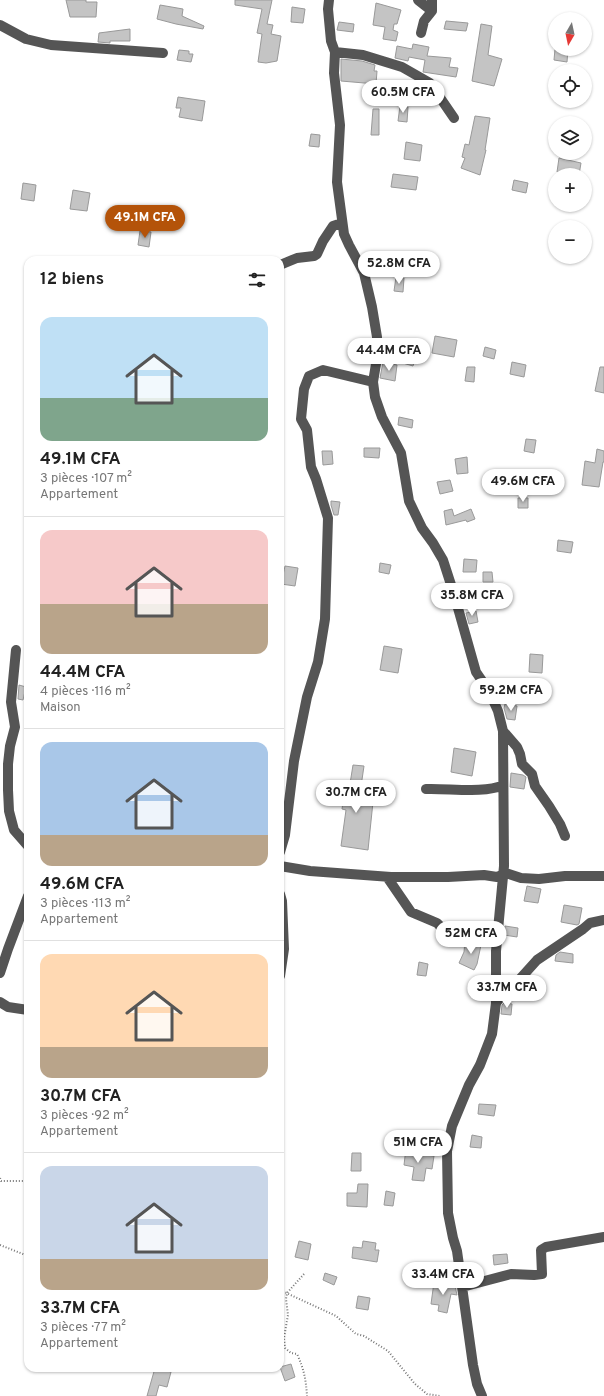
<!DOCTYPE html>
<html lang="fr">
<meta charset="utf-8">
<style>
:root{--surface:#fff;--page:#f6f6f6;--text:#222;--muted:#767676;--line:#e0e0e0;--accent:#b45309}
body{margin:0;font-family:Overpass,sans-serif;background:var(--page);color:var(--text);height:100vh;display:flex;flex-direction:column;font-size:15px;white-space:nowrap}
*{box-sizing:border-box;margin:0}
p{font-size:13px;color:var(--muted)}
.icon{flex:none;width:22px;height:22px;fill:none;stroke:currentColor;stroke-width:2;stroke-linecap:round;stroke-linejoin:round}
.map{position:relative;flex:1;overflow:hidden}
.details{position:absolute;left:24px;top:256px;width:260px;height:1116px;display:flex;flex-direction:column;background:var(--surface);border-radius:12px;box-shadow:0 1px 3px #0004}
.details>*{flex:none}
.needle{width:26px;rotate:189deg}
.tools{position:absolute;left:548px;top:12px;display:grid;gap:8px}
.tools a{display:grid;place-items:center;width:44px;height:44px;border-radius:50%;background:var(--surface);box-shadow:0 1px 3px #0004;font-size:20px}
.price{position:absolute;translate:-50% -34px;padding:0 9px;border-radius:14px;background:#fff;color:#222;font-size:13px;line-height:26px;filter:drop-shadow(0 1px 2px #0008)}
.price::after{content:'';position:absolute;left:50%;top:24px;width:12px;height:9px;margin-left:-6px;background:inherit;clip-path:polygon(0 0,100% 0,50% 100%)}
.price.active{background:var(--accent);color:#fff}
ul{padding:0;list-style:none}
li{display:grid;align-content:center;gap:8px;height:212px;padding:0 16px}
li+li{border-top:1px solid var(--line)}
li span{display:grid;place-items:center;height:124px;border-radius:12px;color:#555}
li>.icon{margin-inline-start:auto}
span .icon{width:72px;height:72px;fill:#fffc;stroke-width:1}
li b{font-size:17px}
h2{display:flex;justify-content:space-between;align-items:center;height:48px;padding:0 16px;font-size:17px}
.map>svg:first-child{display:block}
</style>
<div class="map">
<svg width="604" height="1396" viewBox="0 0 604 1396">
<rect width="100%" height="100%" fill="#fff"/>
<path fill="#c4c4c4" stroke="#999" d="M 66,0 L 86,0 L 86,2 L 97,2 L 96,17 L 70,17 Z
M 235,0 L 272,0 L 267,24 L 273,25 L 271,34 L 281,36 L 277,61 L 266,63 L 258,62 L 262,34 L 257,33 L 262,9 L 235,5 Z
M 376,3 L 401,10 L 397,24 L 394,24 L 393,30 L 398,32 L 396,41 L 383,39 L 385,27 L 373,25 Z
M 160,5 L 183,9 L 182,16 L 204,26 L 203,29 L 176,24 L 157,19 Z
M 292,7 L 305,9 L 303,23 L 291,22 Z
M 446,21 L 468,23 L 466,31 L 444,29 Z
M 339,22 L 354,24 L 353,32 L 337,30 Z
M 481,24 L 492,26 L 488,55 L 502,59 L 494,86 L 472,81 Z
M 130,29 L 130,41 L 110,41 L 110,43 L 98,42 L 99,33 Z
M 413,44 L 429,47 L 427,56 L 451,58 L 449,67 L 458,68 L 456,77 L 423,72 L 425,60 L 409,57 L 408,61 L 395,58 L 397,46 L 412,49 Z
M 555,49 L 568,49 L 567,62 L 554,60 Z
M 179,50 L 189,51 L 189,54 L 193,54 L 191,62 L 177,60 Z
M 341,59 L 362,61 L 375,65 L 374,71 L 377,71 L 376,84 L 341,81 Z
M 178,97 L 205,101 L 202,121 L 179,117 L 181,108 L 176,108 Z
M 400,106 L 408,107 L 407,122 L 398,121 Z
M 373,109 L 379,109 L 379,135 L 371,135 Z
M 475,116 L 490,118 L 485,150 L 486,150 L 480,175 L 461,168 L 465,158 L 462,157 L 465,144 L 469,145 Z
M 311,134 L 320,135 L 319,147 L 309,146 Z
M 406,142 L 422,145 L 420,161 L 404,159 Z
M 559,158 L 581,163 L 579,175 L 557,172 Z
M 393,174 L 418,177 L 416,190 L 391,187 Z
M 514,180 L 528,183 L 526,193 L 512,190 Z
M 23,183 L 36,185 L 34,201 L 21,199 Z
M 73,190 L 90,193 L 87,211 L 70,209 Z
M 140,231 L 151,232 L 149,247 L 138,245 Z
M 396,277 L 404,278 L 403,292 L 394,291 Z
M 435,336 L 457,340 L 454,357 L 432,353 Z
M 401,346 L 418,351 L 413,366 L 396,361 Z
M 485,347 L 496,350 L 494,359 L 483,356 Z
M 383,362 L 397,365 L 395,381 L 380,378 Z
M 512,362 L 526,365 L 524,377 L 510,374 Z
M 467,367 L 475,367 L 474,382 L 465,381 Z
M 600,367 L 604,367 L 604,393 L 595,391 Z
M 399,417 L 413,420 L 412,428 L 398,425 Z
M 526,439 L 536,440 L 534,453 L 524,451 Z
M 364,448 L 380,448 L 379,458 L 364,457 Z
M 597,449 L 604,451 L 604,462 L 603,462 L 599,487 L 582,485 L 585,461 L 595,463 Z
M 322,451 L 332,451 L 333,464 L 323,465 Z
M 467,457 L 468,473 L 457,474 L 455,459 Z
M 450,480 L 453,491 L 440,494 L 437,482 Z
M 518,498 L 528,498 L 528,508 L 518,508 Z
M 331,501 L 340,502 L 338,515 L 334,515 L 331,505 Z
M 452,509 L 454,516 L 471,509 L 475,519 L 467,522 L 466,520 L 446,525 L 444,511 Z
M 558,540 L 573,542 L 571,553 L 557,551 Z
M 464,559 L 477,560 L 476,572 L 463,572 Z
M 380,563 L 391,565 L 389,574 L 379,572 Z
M 285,566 L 298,568 L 295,586 L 281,584 Z
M 483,572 L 492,572 L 493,582 L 483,582 Z
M 476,611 L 478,622 L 469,624 L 466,613 Z
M 384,646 L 402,649 L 398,673 L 380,670 Z
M 530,654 L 543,655 L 542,673 L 529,672 Z
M 19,685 L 26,687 L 23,700 L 18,699 Z
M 505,704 L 517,706 L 515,720 L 507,719 L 504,708 Z
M 454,748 L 476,752 L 472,776 L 451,772 Z
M 353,765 L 364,766 L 359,800 L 373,802 L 368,850 L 341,846 L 346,810 L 342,809 L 345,789 L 349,790 Z
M 511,773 L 523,775 L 526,777 L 524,789 L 510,787 Z
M 527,886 L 541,889 L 538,903 L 524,901 Z
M 564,905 L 582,908 L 579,924 L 577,925 L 561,922 Z
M 505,926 L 518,928 L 517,937 L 504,935 Z
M 465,941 L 481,945 L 477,964 L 474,970 L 459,963 L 464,952 Z
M 560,952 L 573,954 L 573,963 L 555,961 L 556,955 Z
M 419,962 L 428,964 L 426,976 L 417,975 Z
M 504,1003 L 512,1004 L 511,1015 L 501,1014 L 502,1005 Z
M 479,1104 L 496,1105 L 494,1116 L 478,1114 Z
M 472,1135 L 482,1137 L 481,1148 L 470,1147 Z
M 389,1136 L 402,1139 L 400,1149 L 387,1147 Z
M 406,1148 L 415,1150 L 415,1153 L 434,1156 L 432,1169 L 426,1168 L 424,1181 L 412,1180 L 414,1167 L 404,1165 Z
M 352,1153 L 361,1153 L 361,1171 L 351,1171 Z
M 358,1184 L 368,1184 L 367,1207 L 347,1206 L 347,1193 L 357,1193 Z
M 386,1191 L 395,1193 L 393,1206 L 384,1205 Z
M 299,1241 L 311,1244 L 308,1260 L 295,1257 Z
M 363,1241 L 376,1243 L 375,1250 L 379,1250 L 377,1262 L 352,1258 L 353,1247 L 362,1248 Z
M 507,1254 L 508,1263 L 494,1265 L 493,1255 Z
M 325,1273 L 337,1277 L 334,1285 L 323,1280 Z
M 434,1282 L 455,1286 L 457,1295 L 451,1294 L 447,1313 L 438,1311 L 439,1305 L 431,1304 Z
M 358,1296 L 370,1298 L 368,1310 L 356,1308 Z
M 291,1364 L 295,1377 L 285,1381 L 280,1367 Z
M 155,1368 L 171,1372 L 167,1387 L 159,1385 L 156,1396 L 147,1396 Z"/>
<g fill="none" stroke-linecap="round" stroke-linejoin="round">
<path stroke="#777" stroke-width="2" stroke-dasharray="1 2" stroke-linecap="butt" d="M 0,1178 L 1,1181 L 23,1181 L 28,1185
M 0,1245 L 28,1256
M 304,1274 L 287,1293 L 286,1299 L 288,1315 L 284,1338 L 285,1348 L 291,1353 L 297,1354 C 304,1369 306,1380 307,1396
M 280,1290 L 336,1316 L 356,1334 L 364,1336 L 388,1351 L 415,1384 L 427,1394 L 440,1396"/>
<path stroke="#555" stroke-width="10" d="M 329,0 L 328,9 L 331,41 L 335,52 L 334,73 L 340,125 L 337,182 L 344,234 L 349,245 L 364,273 L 372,307 L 377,337 L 377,358 L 373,382 L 375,397 L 382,417 L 401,453 L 409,501 L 422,528 L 433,543 L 443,560 L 454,594 L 476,672 L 489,691 L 498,711 L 503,731 L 504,866 L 496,951 L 496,1003 L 492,1034 L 480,1065 L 469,1085 L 452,1126 L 447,1151 L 448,1213 L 453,1238 L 457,1251 L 473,1365 L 477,1384 L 482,1396
M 418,0 L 432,11
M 0,25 L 26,39 L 51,45 L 163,53
M 421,33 L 424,21 L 432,11 L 432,0
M 335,52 L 363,55 L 402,67 L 430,83 L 454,118
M 280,265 L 297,258 L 314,256 L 317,254 L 323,241 L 333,226 L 342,223
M 16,650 L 11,702 L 15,727 L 10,746 L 8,764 L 8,790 L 9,811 L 14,830 L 28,846
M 503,731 L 517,747 L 520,754 L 522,764 L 532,774 L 535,786 L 549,806 L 560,824 L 565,836
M 426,789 C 449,788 484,794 503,785
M 280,852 L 285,835 L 294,761 L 307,697 L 318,662 L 325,619 L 328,518 L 316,479 L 311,467 L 307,430 L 301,419 L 304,389 L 309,376 L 323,370 L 373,382
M 280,866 L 310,871 L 391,877 L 448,877 L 484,875 L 497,877 L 506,873 L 521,878 L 539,879 L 565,876 L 604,876
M 387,877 L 411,912 L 437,923 L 441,927 L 461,933 L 497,942
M 280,894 L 282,901 L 284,949 L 280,976
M 0,973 L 8,949 L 28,896
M 0,1002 L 8,1007 L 28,1010
M 496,1003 L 501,996 L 510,990 L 537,960 L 583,929 L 590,923 L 604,920
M 462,1287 L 511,1274 L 534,1275 L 542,1274 L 541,1250 L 546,1247 L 604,1237"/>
</g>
</svg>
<div class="tools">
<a><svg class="needle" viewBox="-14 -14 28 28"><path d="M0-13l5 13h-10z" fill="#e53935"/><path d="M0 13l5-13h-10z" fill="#767676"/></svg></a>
<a><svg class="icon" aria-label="locate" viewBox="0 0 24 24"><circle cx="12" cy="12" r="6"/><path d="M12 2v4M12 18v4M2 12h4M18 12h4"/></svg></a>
<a><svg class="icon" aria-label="layers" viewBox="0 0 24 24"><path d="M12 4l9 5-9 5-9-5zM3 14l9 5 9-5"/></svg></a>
<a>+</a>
<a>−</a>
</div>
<b class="price" style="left:403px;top:114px">60.5M CFA</b>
<b class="price active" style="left:145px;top:239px">49.1M CFA</b>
<b class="price" style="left:399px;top:285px">52.8M CFA</b>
<b class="price" style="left:389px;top:372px">44.4M CFA</b>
<b class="price" style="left:523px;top:503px">49.6M CFA</b>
<b class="price" style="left:472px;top:617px">35.8M CFA</b>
<b class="price" style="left:511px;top:712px">59.2M CFA</b>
<b class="price" style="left:356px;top:814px">30.7M CFA</b>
<b class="price" style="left:471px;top:955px">52M CFA</b>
<b class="price" style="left:507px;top:1009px">33.7M CFA</b>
<b class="price" style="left:418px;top:1164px">51M CFA</b>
<b class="price" style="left:443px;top:1296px">33.4M CFA</b>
<section class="details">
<h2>12 biens<svg class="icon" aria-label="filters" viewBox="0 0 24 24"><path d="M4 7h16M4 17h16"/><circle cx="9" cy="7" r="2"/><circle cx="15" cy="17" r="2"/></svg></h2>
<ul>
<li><span style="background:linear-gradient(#bfe0f5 65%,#7fa58c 0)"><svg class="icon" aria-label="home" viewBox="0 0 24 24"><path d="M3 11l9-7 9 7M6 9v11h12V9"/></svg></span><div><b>49.1M CFA</b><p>3 pièces · 107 m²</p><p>Appartement</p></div></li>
<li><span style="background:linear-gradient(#f6c9c9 60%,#b9a48a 0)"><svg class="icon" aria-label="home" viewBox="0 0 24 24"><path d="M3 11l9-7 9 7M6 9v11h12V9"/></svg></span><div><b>44.4M CFA</b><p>4 pièces · 116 m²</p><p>Maison</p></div></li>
<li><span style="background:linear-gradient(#a9c7e8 75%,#b9a48a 0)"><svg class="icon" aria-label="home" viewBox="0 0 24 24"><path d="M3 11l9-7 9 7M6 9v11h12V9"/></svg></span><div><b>49.6M CFA</b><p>3 pièces · 113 m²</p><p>Appartement</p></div></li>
<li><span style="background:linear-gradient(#ffd9b3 75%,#b9a48a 0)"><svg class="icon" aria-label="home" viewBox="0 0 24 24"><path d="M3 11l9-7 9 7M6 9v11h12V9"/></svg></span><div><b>30.7M CFA</b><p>3 pièces · 92 m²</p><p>Appartement</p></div></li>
<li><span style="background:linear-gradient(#c9d6e8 75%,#b9a48a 0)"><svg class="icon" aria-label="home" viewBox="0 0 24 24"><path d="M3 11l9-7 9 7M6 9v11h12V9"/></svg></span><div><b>33.7M CFA</b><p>3 pièces · 77 m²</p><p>Appartement</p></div></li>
</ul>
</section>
</div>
